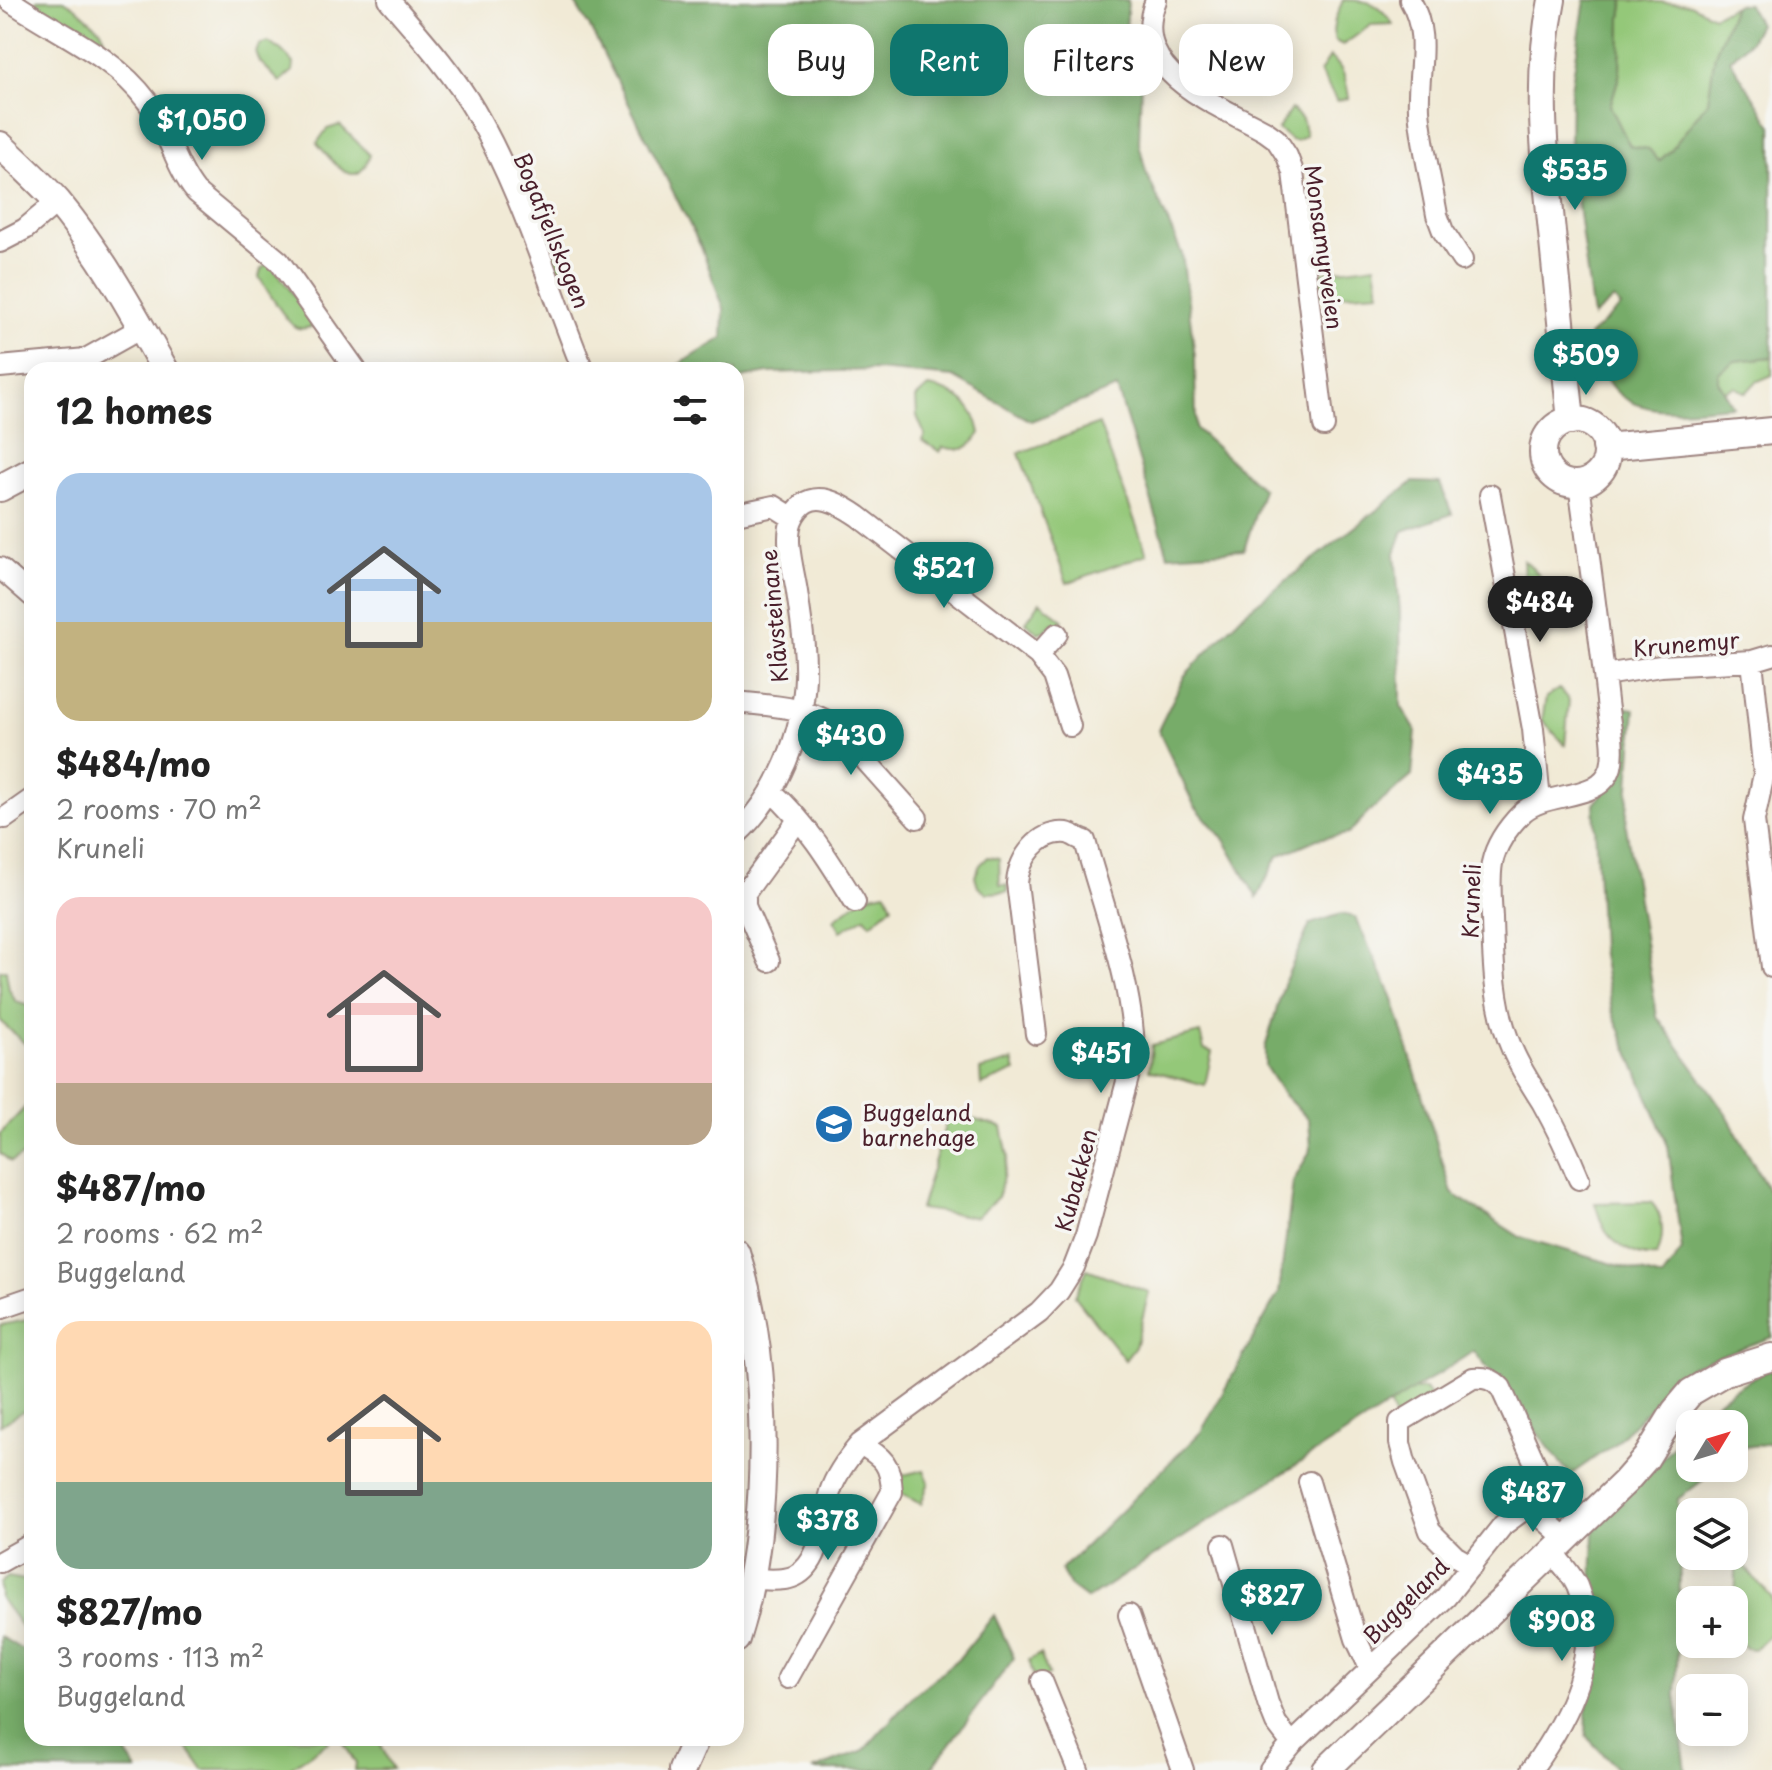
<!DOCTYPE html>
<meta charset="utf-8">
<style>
:root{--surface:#fff;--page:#f2f2f2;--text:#222;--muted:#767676;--accent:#0f766e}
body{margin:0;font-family:"Playpen Sans",sans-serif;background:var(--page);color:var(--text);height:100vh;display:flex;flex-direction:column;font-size:30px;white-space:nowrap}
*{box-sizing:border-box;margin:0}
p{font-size:26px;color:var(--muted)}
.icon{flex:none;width:44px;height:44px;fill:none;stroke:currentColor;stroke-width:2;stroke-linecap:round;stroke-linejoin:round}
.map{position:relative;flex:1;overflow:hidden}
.sheet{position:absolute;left:24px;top:362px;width:720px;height:1384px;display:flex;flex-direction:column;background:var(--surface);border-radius:24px;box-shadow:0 4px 20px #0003}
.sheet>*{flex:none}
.hud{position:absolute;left:768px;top:24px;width:760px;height:72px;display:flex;gap:16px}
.needle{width:52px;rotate:52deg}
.fabs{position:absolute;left:1676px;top:1410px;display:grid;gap:16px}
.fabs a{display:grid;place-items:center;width:72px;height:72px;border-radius:16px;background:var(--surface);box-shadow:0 4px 20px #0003;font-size:40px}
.price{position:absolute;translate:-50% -68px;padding:0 18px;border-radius:28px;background:var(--accent);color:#fff;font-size:26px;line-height:52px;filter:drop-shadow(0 2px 4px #0008)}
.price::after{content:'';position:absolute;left:50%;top:48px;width:24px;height:18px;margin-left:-12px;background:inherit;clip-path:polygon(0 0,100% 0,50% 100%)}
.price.selected{background:#222;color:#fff}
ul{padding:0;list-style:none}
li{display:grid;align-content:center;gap:16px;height:424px;padding:0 32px}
li span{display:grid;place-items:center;height:248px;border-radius:24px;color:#555}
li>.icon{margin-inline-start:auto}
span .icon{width:144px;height:144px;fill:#fffc;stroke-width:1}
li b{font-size:34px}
h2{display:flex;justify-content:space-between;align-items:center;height:96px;padding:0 32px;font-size:34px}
.chip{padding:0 28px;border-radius:24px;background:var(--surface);box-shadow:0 4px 20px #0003;font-size:28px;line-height:72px}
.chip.selected{background:var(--accent);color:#fff}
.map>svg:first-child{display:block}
</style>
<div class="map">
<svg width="1772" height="1770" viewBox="0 0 1772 1770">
<rect width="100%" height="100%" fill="#f6f6f2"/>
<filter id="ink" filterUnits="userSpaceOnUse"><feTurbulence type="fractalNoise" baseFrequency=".0125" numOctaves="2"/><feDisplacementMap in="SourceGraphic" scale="16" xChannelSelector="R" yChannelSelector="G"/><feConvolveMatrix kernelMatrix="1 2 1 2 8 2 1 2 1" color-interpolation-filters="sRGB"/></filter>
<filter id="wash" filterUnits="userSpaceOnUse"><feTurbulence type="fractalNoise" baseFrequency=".006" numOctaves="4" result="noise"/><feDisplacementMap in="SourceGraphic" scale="32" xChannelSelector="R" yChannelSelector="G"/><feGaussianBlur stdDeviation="1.8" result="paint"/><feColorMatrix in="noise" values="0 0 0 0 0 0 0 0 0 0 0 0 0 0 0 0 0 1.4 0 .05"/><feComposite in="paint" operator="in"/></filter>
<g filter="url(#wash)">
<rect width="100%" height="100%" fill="#f1ead6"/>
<path fill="#94c879" stroke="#6f7452" stroke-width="2" d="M 37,0 L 64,0 L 74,6 L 101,30 L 104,37 L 99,50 L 35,8 Z
M 1343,0 C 1369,0 1378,2 1393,24 L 1371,25 L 1343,45 L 1335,41 L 1333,31 L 1335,19 Z
M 1624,0 L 1690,4 L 1713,16 L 1734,6 L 1715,54 L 1709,101 L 1671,150 L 1659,162 L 1630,147 L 1610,106 L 1620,73 L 1621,18 Z
M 268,42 L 281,50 L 294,63 L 293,71 L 280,82 L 260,62 L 256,53 L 259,45 Z
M 1330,57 C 1344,67 1346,81 1349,98 L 1337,101 L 1320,72 Z
M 1291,109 L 1302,119 L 1306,135 L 1296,141 L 1291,140 L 1278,129 Z
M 340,125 L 370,155 C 356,196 332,161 317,143 L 327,129 Z
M 542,206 L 547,210 L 570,264 L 553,270 L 533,214 L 535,207 Z
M 270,262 L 315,325 C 309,328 302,330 295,327 C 285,321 266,288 259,277 L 261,269 Z
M 1375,265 L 1379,292 L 1318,296 L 1316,273 Z
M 1772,357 L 1772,375 L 1756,382 L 1746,393 L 1735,387 L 1725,391 L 1717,381 L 1718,373 L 1735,361 Z
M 928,387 C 956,391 975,405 980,433 C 970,450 962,452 943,447 L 940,452 L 922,440 L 925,435 L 917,416 L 916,398 Z
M 1099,424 L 1147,554 L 1067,583 L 1019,453 Z
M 1523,560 C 1539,571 1545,583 1548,603 L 1535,613 L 1526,604 Z
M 1040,602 L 1063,620 L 1058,626 L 1053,623 L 1046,630 L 1038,633 L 1026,622 Z
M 1559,689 L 1569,700 L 1565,745 L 1542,720 L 1546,697 Z
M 988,857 L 999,859 L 1000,885 L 1007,885 L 1008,892 L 986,893 L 978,886 L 975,876 L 980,865 Z
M 886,892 L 892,906 L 871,924 L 865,917 L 841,931 L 834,919 L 865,896 Z
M 0,970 L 6,970 L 9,989 L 16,1002 L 32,1007 L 32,1050 L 0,1021 Z
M 1200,1033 L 1204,1049 L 1212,1052 L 1205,1085 L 1149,1070 L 1152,1045 Z
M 1013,1061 L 1016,1071 L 981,1085 L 980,1070 Z
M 32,1100 L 32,1150 L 11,1162 L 0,1153 L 0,1134 Z
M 949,1113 L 1002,1127 L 1008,1157 L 998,1197 L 976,1217 L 920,1209 Z
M 1651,1202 C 1665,1217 1664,1238 1657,1256 C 1640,1258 1617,1247 1607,1233 C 1601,1225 1598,1212 1595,1203 Z
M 1087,1269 L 1149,1292 L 1135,1347 L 1125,1360 L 1075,1296 Z
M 32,1319 L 32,1406 L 0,1425 L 0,1325 Z
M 1409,1378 L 1416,1390 L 1425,1389 L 1431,1398 L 1396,1421 L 1389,1403 Z
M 924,1470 L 929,1482 L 921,1504 L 899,1493 L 899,1476 Z
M 1743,1565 L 1772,1598 L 1772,1633 L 1754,1649 L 1746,1648 L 1735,1634 L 1736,1571 Z
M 8,1577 L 29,1581 L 32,1586 L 32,1641 L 0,1598 L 0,1583 Z
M 1040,1654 L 1049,1675 L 1035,1681 L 1029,1660 Z
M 183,1738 L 326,1738 L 328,1742 L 287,1770 L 203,1770 L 181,1739 Z
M 341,1738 L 378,1738 L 392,1769 L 355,1770 L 356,1764 Z"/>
<path fill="#77ac69" stroke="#60664a" stroke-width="2" d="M 573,0 L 1128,0 L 1126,31 L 1141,82 L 1139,143 L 1146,172 L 1182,254 L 1195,357 L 1196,429 L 1263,489 L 1244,550 L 1168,555 L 1117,388 L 1031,421 L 953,377 L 877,370 L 768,373 L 736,379 L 736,370 L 670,370 L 723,338 L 724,309 L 701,247 L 592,31 Z
M 1585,0 L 1624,0 L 1621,18 L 1620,73 L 1610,106 L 1630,146 L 1649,149 L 1659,161 L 1671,150 L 1708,101 L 1715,54 L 1734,6 L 1747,3 L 1759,24 L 1750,41 L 1730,60 L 1772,126 L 1772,357 L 1735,361 L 1718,373 L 1718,381 L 1733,406 C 1692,408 1637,422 1609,383 C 1600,370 1595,351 1589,336 L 1621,307 L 1614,299 L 1593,317 L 1570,147 L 1571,89 Z
M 1413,482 L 1440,483 L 1452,514 L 1403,531 L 1395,553 L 1400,613 L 1401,706 L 1416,731 L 1412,776 L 1370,811 L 1348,834 L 1317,839 L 1278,856 L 1257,898 L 1225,841 L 1194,805 L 1158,730 L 1185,675 L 1244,613 Z
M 1622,707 L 1635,709 L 1626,826 L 1657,1016 L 1725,1112 L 1772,1197 L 1772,1337 L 1691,1366 L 1613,1445 L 1570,1475 L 1474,1351 L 1087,1599 L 1071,1587 L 1061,1570 L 1201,1432 L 1279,1292 L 1293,1182 L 1311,1149 L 1309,1120 L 1283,1094 L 1265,1066 L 1265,1048 L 1285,981 L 1310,924 L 1341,914 L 1355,917 L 1392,996 L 1452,1193 L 1520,1237 L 1662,1278 L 1682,1250 L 1668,1146 L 1612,1011 L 1601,949 L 1594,804 L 1615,779 Z
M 1772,1369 L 1772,1443 L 1746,1447 L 1734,1456 L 1734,1424 L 1694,1424 C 1716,1400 1742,1381 1772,1369 Z
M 1690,1428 L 1690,1468 L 1719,1468 L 1678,1499 L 1680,1582 L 1676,1696 L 1686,1770 L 1619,1770 L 1586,1736 L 1594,1531 Z
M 994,1615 L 1014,1658 L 930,1770 L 813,1770 L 864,1750 L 915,1694 L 960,1657 Z
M 0,1636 L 32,1656 L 32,1738 L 117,1738 L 137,1770 L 0,1770 Z"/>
</g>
<g filter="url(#ink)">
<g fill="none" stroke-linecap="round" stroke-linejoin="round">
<defs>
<path id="minor" d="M 9,0 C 56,33 112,54 147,101 C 168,128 174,165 196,192 L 279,261 L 356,370
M 389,0 C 419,35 452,71 475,111 C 521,191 547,280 581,365
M 1156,0 C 1127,73 1215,103 1265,131 L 1276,139 L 1287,156 L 1293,172 L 1324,426
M 1410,0 C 1431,36 1417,70 1419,110 C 1422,145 1431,180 1437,215 L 1443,231 L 1462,260
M 0,242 L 25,229 L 57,202
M 0,367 L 86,359 L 143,327
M 1579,484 C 1589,556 1599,629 1607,701 C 1609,722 1616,747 1611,767 C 1601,802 1548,790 1523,812 C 1509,826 1496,844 1492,863 C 1489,881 1491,900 1492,918 C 1493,962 1494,1008 1512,1049 C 1520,1068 1531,1085 1542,1102 C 1556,1127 1568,1152 1579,1179
M 1490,495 L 1533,729 L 1540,801
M 736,514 L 774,506 L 793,518
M 0,568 L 32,596
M 1038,655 L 1057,634
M 1752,661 L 1764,774 L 1754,820 L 1772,967
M 1604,675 L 1661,666 L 1752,661 L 1772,655
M 736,702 C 771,706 804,706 834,725 L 917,818
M 771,791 C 806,822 831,863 855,902
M 5,818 L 32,799
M 736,835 C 778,796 803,734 805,677 C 806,649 801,620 797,592 C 794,571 784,540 792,520 C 808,485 836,501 858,516 L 1038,655 L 1054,676 L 1070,726
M 769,961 L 745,906 L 745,893 L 798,820
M 0,1308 L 32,1297
M 1309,1482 L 1356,1639 L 1370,1668
M 1223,1545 L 1268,1703 L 1276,1723 L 1292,1744
M 0,1562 L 32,1544
M 1472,1566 L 1455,1556 L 1430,1531 L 1405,1462 L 1400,1443 L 1400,1422 L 1473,1378 C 1485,1377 1493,1379 1501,1388 L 1538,1470 L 1539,1482 L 1529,1506
M 751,1579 C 764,1579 783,1582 795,1576 C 823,1562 822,1518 830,1492 C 836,1474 848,1458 860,1444 L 1039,1312 L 1059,1291 L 1074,1267 L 1086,1236 L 1134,1055 C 1134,987 1103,907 1085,841 C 1079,839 1072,834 1067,833 C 1039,830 1019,858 1017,883 L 1036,1034
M 1129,1615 L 1183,1770
M 788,1678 L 892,1492 C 891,1464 883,1457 860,1444
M 1042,1681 L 1078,1770
M 1270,1770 L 1292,1744 L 1446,1597 L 1503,1525 L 1529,1506 L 1565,1538
M 1531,1770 C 1569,1717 1604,1652 1577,1586 C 1571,1573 1560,1562 1551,1551"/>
<path id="tertiary" d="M 1552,0 C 1536,77 1544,154 1552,232 C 1558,295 1565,358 1571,421
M 0,145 C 20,164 40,182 58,202 C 101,254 133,312 165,370
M1543 452a32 32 0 1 1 64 0a32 32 0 1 1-64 0Z
M 1606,447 L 1772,431
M 0,488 L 32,471
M 736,1252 C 771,1363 772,1527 736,1639
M 682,1770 L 696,1738
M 1326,1770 L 1625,1482 L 1646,1458 L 1675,1411 L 1691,1392 L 1725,1372 L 1772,1357"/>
</defs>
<use href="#minor" stroke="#9e8480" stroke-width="24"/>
<use href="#tertiary" stroke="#9e8480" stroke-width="30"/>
<use href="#minor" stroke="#fff" stroke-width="20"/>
<use href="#tertiary" stroke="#fff" stroke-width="26"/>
</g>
</g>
<defs>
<symbol id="school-disc" viewBox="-11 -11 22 22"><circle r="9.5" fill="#1f6fb2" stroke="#f6f6f2"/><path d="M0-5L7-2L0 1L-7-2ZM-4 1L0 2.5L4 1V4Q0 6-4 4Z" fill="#fff"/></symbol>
</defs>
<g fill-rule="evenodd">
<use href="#school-disc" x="812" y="1102" width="44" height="44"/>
</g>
<g text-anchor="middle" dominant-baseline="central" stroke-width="7" stroke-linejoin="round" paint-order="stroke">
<g font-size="22" fill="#4a1f2b" stroke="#f6f6f2">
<text transform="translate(553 230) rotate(68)">Bogafjellskogen</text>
<text transform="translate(1325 247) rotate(82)">Monsamyrveien</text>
<text transform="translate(773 616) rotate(-95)">Klåvsteinane</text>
<text transform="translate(1686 643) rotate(-5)">Krunemyr</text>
<text transform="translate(1470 901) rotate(-88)">Kruneli</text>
<text transform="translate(1075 1180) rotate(-75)">Kubakken</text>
<text transform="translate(1405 1600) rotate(-45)">Buggeland</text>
</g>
<g font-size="22" fill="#4a1f2b" stroke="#f6f6f2" text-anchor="start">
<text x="862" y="1111">Buggeland<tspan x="862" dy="25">barnehage</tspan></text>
</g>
</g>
</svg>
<div class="fabs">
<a><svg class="needle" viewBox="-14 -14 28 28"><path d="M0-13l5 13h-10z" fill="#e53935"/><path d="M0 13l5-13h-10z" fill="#767676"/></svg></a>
<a><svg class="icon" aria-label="layers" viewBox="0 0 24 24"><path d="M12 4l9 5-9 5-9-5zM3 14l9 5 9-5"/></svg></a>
<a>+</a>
<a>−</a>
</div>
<b class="price" style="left:202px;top:162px">$1,050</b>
<b class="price" style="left:1575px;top:212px">$535</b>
<b class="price" style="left:1586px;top:397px">$509</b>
<b class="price" style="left:944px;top:610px">$521</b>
<b class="price selected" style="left:1540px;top:644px">$484</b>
<b class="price" style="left:851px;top:777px">$430</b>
<b class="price" style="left:1490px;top:816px">$435</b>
<b class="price" style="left:1101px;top:1095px">$451</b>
<b class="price" style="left:1533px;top:1534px">$487</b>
<b class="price" style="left:828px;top:1562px">$378</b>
<b class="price" style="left:1272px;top:1637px">$827</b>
<b class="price" style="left:1562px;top:1663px">$908</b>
<div class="hud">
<a class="chip">Buy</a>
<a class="chip selected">Rent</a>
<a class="chip">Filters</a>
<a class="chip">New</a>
</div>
<section class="sheet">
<h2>12 homes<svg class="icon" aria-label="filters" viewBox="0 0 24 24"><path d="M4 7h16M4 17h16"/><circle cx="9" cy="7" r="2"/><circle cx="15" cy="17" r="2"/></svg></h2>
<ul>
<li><span style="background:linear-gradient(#a9c7e8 60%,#c2b280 0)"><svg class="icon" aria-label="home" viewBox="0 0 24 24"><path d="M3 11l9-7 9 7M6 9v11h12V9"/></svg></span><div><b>$484/mo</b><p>2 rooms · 70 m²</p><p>Kruneli</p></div></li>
<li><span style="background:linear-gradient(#f6c9c9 75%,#b9a48a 0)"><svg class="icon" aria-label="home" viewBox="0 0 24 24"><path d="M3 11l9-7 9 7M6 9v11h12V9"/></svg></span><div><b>$487/mo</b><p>2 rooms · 62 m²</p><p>Buggeland</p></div></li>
<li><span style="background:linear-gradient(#ffd9b3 65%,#7fa58c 0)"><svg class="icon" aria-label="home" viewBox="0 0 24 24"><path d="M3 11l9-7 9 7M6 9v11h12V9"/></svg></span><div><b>$827/mo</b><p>3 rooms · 113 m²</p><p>Buggeland</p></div></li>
</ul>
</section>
</div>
